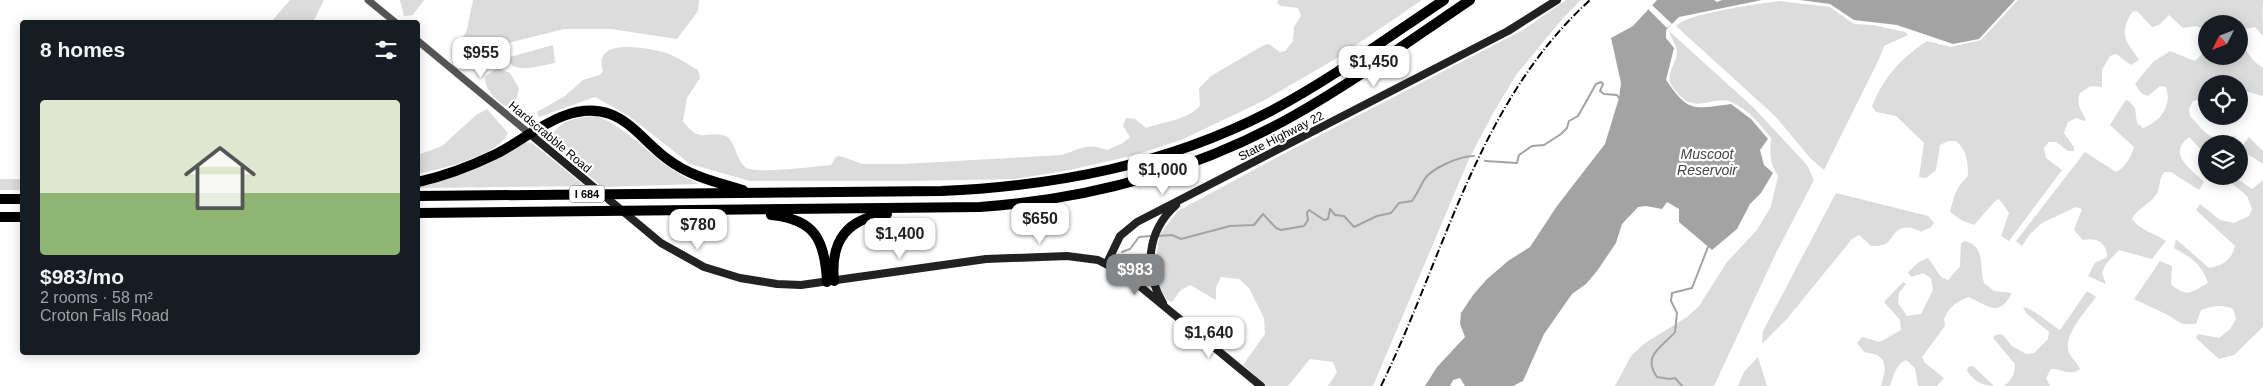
<!DOCTYPE html>
<meta charset="utf-8">
<style>
:root{--surface:#171b24;--page:#242831;--text:#f1f3f6;--muted:#9ea1a6;--accent:#858687}
body{margin:0;font-family:Helvetica,sans-serif;background:var(--page);color:var(--text);height:100vh;display:flex;flex-direction:column;font-size:19px;white-space:nowrap}
*{box-sizing:border-box;margin:0}
p{font-size:16px;color:var(--muted)}
.icon{flex:none;width:28px;height:28px;fill:none;stroke:currentColor;stroke-width:2;stroke-linecap:round;stroke-linejoin:round}
.map{position:relative;flex:1;overflow:hidden}
.details{position:absolute;left:20px;top:20px;width:400px;height:335px;display:flex;flex-direction:column;background:var(--surface);border-radius:5px;box-shadow:0 2px 12px #0003}
.details>*{flex:none}
.needle{width:32px;rotate:228deg}
.fabs{position:absolute;left:2198px;top:15px;display:grid;gap:10px}
.fabs a{display:grid;place-items:center;width:50px;height:50px;border-radius:50%;background:var(--surface);box-shadow:0 2px 12px #0003;font-size:25px}
.price{position:absolute;translate:-50% -42px;padding:0 11px;border-radius:10px;background:#fff;color:#222;font-size:16px;line-height:32px;filter:drop-shadow(0 1px 2px #0008)}
.price::after{content:'';position:absolute;left:50%;top:30px;width:15px;height:11px;margin-left:-8px;background:inherit;clip-path:polygon(0 0,100% 0,50% 100%)}
.price.current{background:var(--accent);color:#fff}
ul{padding:0;list-style:none}
li{display:grid;align-content:center;gap:10px;height:265px;padding:0 20px}
li span{display:grid;place-items:center;height:155px;border-radius:5px;color:#555}
li>.icon{margin-inline-start:auto}
span .icon{width:90px;height:90px;fill:#fffc;stroke-width:1}
li b{font-size:21px}
h2{display:flex;justify-content:space-between;align-items:center;height:60px;padding:0 20px;font-size:21px}
.map>svg:first-child{display:block}
</style>
<div class="map">
<svg width="2263" height="386" viewBox="0 0 2263 386">
<rect width="100%" height="100%" fill="#fff"/>
<path fill="#dcdcdc" fill-rule="evenodd" d="M 290,0 L 324,0 L 313,22 L 271,22 Z
M 400,0 L 424,0 L 413,15 L 404,16 Z
M 473,0 L 699,0 L 698,11 L 677,39 L 611,29 L 564,29 L 512,42 L 466,67 L 454,57 L 467,29 Z
M 1278,0 L 1422,0 L 1337,58 L 1263,101 L 1181,140 L 1135,155 L 1070,170 L 1014,179 L 911,181 L 750,181 L 690,164 L 629,116 L 595,97 L 539,117 L 537,112 L 565,96 L 583,80 L 600,75 L 603,71 C 592,37 645,48 663,52 C 675,55 687,64 698,70 L 700,78 L 687,98 L 683,121 C 700,146 709,128 728,137 C 736,145 736,159 745,167 C 755,175 816,166 831,165 L 836,157 L 840,156 L 863,164 L 902,164 L 1062,155 C 1081,149 1086,142 1107,150 L 1123,143 L 1130,137 L 1123,126 L 1126,118 L 1135,119 L 1146,128 C 1165,121 1185,121 1200,106 L 1199,88 L 1211,76 L 1264,45 L 1269,44 L 1280,52 L 1285,51 L 1293,41 L 1294,27 L 1301,16 L 1298,8 L 1281,6 L 1277,3 Z
M 1566,0 L 1581,0 L 1563,18 L 1516,75 L 1492,115 L 1469,159 L 1373,386 L 1328,386 L 1337,372 L 1333,362 L 1310,359 L 1288,386 L 1267,386 L 1243,365 L 1265,334 L 1264,318 L 1249,288 L 1239,279 L 1221,277 L 1216,287 L 1216,300 L 1190,285 L 1180,291 L 1172,302 L 1167,300 L 1157,285 L 1155,264 L 1160,234 L 1178,211 L 1272,160 L 1523,30 Z
M 2018,0 L 2263,0 C 2262,12 2263,23 2263,36 L 2255,27 L 2241,30 L 2239,41 L 2253,60 L 2263,68 L 2263,95 L 2262,96 L 2239,89 L 2239,84 L 2206,84 L 2206,100 L 2202,99 L 2193,101 L 2189,109 L 2190,116 C 2208,135 2209,142 2236,136 L 2232,144 L 2206,144 L 2206,155 L 2189,137 C 2167,154 2190,168 2204,182 L 2199,190 L 2171,172 L 2165,172 C 2157,179 2162,188 2155,196 C 2149,205 2136,209 2132,219 C 2139,230 2155,233 2166,241 L 2152,259 L 2119,250 L 2106,264 L 2102,273 L 2106,284 L 2088,276 L 2095,263 L 2107,257 C 2107,242 2096,237 2083,240 L 2074,230 L 2082,209 L 2076,207 L 2042,223 L 2030,234 L 2022,246 L 2016,241 L 2085,152 L 2116,172 C 2126,167 2131,157 2134,147 L 2110,125 L 2125,101 L 2128,100 L 2135,108 L 2137,123 L 2143,128 C 2161,121 2172,106 2166,87 L 2160,86 L 2148,96 L 2142,94 L 2135,84 L 2153,62 L 2170,51 L 2195,61 L 2202,54 L 2204,29 L 2196,26 L 2183,28 L 2169,15 L 2159,25 L 2152,27 L 2137,11 L 2132,12 C 2118,36 2126,40 2139,60 L 2131,65 L 2116,54 L 2110,56 L 2102,70 L 2102,87 L 2091,86 L 2080,93 C 2076,105 2081,110 2086,120 L 2084,121 L 2076,118 L 2068,122 L 2064,133 L 2074,147 L 2074,151 L 2068,151 L 2056,142 L 2049,142 L 2044,148 L 2046,158 L 2062,170 L 2009,241 L 2001,236 L 2009,213 L 1999,199 L 1995,201 L 1974,225 L 1961,220 L 1950,212 C 1954,196 1956,187 1968,176 C 1968,162 1967,150 1956,141 L 1948,141 L 1940,145 L 1936,170 L 1926,178 L 1919,177 L 1924,143 L 1896,116 L 1876,112 L 1872,106 C 1883,78 1902,57 1927,41 L 1951,47 L 1981,40 ZM 2206,24 L 2239,24 L 2239,56 L 2206,56 Z
M 1779,1 L 1830,7 L 1854,24 L 1873,25 L 1905,32 L 1908,35 L 1884,46 L 1879,59 L 1824,170 L 1811,159 L 1776,117 L 1676,26 C 1688,13 1759,4 1779,1 Z
M 1669,31 L 1753,107 L 1807,165 L 1814,180 L 1776,253 L 1714,386 L 1615,386 L 1631,356 L 1645,343 L 1687,317 L 1699,306 L 1727,262 L 1757,230 L 1771,206 L 1778,176 C 1769,162 1770,154 1771,138 C 1760,124 1748,109 1731,102 C 1714,95 1697,114 1679,95 C 1676,91 1671,86 1670,82 C 1667,72 1677,62 1677,52 C 1677,45 1671,39 1669,31 Z
M 553,45 L 555,63 C 542,65 517,74 509,62 L 510,57 Z
M 497,68 L 510,73 L 519,88 L 517,98 L 507,107 C 496,99 485,91 485,77 Z
M 487,109 L 508,133 C 498,156 440,169 418,174 L 418,155 L 442,146 L 476,115 Z
M 596,116 C 619,124 634,140 653,155 C 667,167 682,176 699,184 L 602,187 L 551,142 L 550,139 C 558,120 578,117 596,116 Z
M 2249,137 L 2263,151 L 2263,164 L 2240,149 Z
M 524,142 L 532,143 L 585,186 L 418,188 L 418,184 Z
M 2223,176 L 2233,176 L 2252,189 L 2263,180 L 2263,327 L 2234,355 L 2219,359 L 2196,338 L 2198,334 L 2219,338 L 2230,329 L 2236,319 L 2233,309 C 2221,304 2214,306 2201,310 L 2196,324 L 2182,324 L 2168,315 L 2134,299 L 2160,261 L 2172,266 L 2171,284 C 2187,298 2190,293 2208,283 C 2202,264 2190,257 2174,248 L 2176,239 L 2209,268 C 2223,266 2232,259 2235,246 L 2196,210 L 2200,204 L 2220,220 L 2234,223 L 2249,216 L 2252,209 L 2247,196 Z
M 0,179 L 22,179 L 22,190 L 0,190 Z
M 1836,193 L 1928,216 L 1934,223 L 1931,227 L 1921,232 C 1913,227 1902,225 1895,233 C 1892,236 1890,241 1887,243 C 1883,246 1876,246 1871,246 L 1859,235 L 1852,239 L 1786,320 L 1762,344 L 1763,331 Z
M 1965,241 C 1986,247 1979,266 1984,283 L 1994,291 L 2012,293 C 1999,318 1988,306 1969,297 C 1957,301 1949,307 1944,319 L 1945,326 L 1922,357 L 1925,363 L 1944,378 L 1937,386 L 1918,386 L 1915,368 L 1906,360 C 1896,364 1893,377 1890,386 L 1881,386 L 1885,370 L 1883,360 L 1877,355 L 1864,352 L 1857,343 L 1862,337 L 1880,342 L 1901,330 L 1900,320 L 1884,302 L 1903,282 L 1906,284 L 1899,293 L 1898,303 L 1907,316 L 1921,314 L 1933,290 L 1931,278 L 1923,273 L 1911,277 L 1908,272 L 1919,262 L 1928,258 L 1941,277 L 1948,280 L 1960,266 L 1961,243 Z
M 2087,291 L 2096,297 C 2087,310 2065,333 2068,349 C 2069,357 2077,361 2080,369 C 2071,377 2061,368 2051,369 L 2046,378 L 2050,386 L 2004,386 C 2012,380 2015,374 2015,364 L 1993,338 L 1994,336 L 1998,334 L 2003,335 L 2012,346 L 2026,354 L 2034,353 L 2048,339 L 2049,332 L 2026,313 L 2023,307 C 2036,310 2048,323 2060,330 Z
M 1758,357 L 1767,386 L 1738,386 L 1744,372 Z
M 1973,366 L 1994,386 C 1981,386 1975,381 1967,371 L 1968,367 Z"/>
<path fill="#a3a3a3" d="M 1657,0 L 1714,0 L 1717,2 L 1722,0 L 1762,0 L 1679,17 L 1666,30 L 1666,38 L 1674,48 L 1666,80 C 1689,113 1693,109 1731,104 L 1751,119 L 1768,139 L 1760,150 L 1764,165 L 1773,173 L 1761,193 L 1750,204 L 1737,229 L 1712,250 L 1679,222 L 1679,209 L 1667,202 L 1662,209 L 1646,206 L 1638,207 L 1622,224 L 1616,243 L 1597,271 L 1586,284 L 1572,294 L 1544,334 L 1523,381 L 1513,386 L 1465,386 L 1460,378 L 1453,380 L 1450,386 L 1425,386 L 1437,367 L 1465,337 L 1460,324 L 1461,313 L 1473,295 L 1487,279 L 1508,261 L 1530,247 L 1557,206 L 1605,144 L 1619,98 L 1621,83 L 1611,38 L 1633,26 Z
M 1800,0 L 2015,0 L 1979,39 L 1953,44 L 1897,25 L 1854,20 L 1830,4 Z"/>
<path fill="#fff" d="M 1652,5 L 1672,24 L 1667,28 L 1648,9 Z"/>
<g fill="none" stroke-linecap="round" stroke-linejoin="round">
<path stroke="#a3a3a3" stroke-width="2" d="M 1485,161 L 1517,163 L 1519,155 L 1532,146 L 1544,145 L 1561,134 L 1567,128 L 1569,121 L 1578,116 L 1596,84 L 1601,82 L 1603,84 L 1600,91 L 1604,94 L 1617,95 L 1619,98
M 1158,236 L 1172,235 L 1181,239 L 1230,226 L 1254,225 L 1263,214 L 1276,228 L 1281,230 L 1304,226 L 1308,220 L 1307,213 L 1309,210 L 1324,220 L 1328,219 L 1330,209 L 1335,215 L 1344,216 L 1354,227 L 1377,216 L 1391,213 L 1399,203 L 1412,201 C 1417,194 1420,187 1424,180 C 1431,168 1460,156 1474,156
M 1122,252 L 1130,249 L 1139,237 L 1151,236
M 1682,386 L 1675,378 L 1670,379 L 1657,377 C 1641,355 1664,346 1675,332 L 1677,313 L 1671,301 L 1672,293 L 1692,288 L 1708,247"/>
<path stroke="#555" stroke-width="7" d="M 368,0 L 395,22
M 418,41 L 530,134"/>
<path stroke="#222" stroke-width="8" d="M 530,134 L 661,243 L 704,267 L 740,278 L 777,284 L 801,285 L 986,259 L 1067,256 L 1098,260 L 1125,274 L 1261,386
M 1107,263 L 1120,236 L 1137,222 L 1508,31 L 1557,0
M 1163,303 C 1143,270 1147,231 1176,205"/>
<path stroke="#000" stroke-width="10" d="M 418,182 C 445,176 471,166 496,154 C 530,137 568,99 610,114 C 632,122 647,144 666,158 C 689,176 715,182 743,190
M 418,196 L 941,191 C 1056,186 1166,165 1269,112 C 1330,80 1387,38 1444,0
M 0,199 L 22,199
M 418,213 L 980,207 C 1089,199 1197,170 1293,116 C 1355,81 1412,39 1470,0
M 771,215 C 815,219 825,240 827,282
M 0,217 L 22,217
M 834,281 C 830,241 847,218 887,214"/>
<path stroke="#000" stroke-width="2" stroke-dasharray="8 2.5 1 2.5" stroke-linecap="butt" d="M 1381,386 C 1446,253 1477,103 1590,0"/>
</g>
<g text-anchor="middle" dominant-baseline="central" stroke-width="4.5" stroke-linejoin="round" paint-order="stroke">
<rect fill="#fff" stroke="#4c4c4c" stroke-width="1" x="569.5" y="185.5" width="35" height="17" rx="4"/>
<g font-size="11" font-weight="bold" fill="#000">
<text x="587" y="194">I 684</text>
</g>
<g font-size="12" fill="#000" stroke="#fff">
<text transform="translate(1281 136) rotate(-27)">State Highway 22</text>
<text transform="translate(550 137) rotate(40)">Hardscrabble Road</text>
</g>
<g font-size="14" font-style="italic" fill="#444" stroke="#fff">
<text x="1707" y="154">Muscoot<tspan x="1707" dy="16">Reservoir</tspan></text>
</g>
</g>
</svg>
<div class="fabs">
<a><svg class="needle" viewBox="-14 -14 28 28"><path d="M0-13l5 13h-10z" fill="#e53935"/><path d="M0 13l5-13h-10z" fill="#9ea1a6"/></svg></a>
<a><svg class="icon" aria-label="locate" viewBox="0 0 24 24"><circle cx="12" cy="12" r="6"/><path d="M12 2v4M12 18v4M2 12h4M18 12h4"/></svg></a>
<a><svg class="icon" aria-label="layers" viewBox="0 0 24 24"><path d="M12 4l9 5-9 5-9-5zM3 14l9 5 9-5"/></svg></a>
</div>
<b class="price" style="left:481px;top:79px">$955</b>
<b class="price" style="left:1374px;top:88px">$1,450</b>
<b class="price" style="left:1163px;top:196px">$1,000</b>
<b class="price" style="left:1040px;top:245px">$650</b>
<b class="price" style="left:698px;top:251px">$780</b>
<b class="price" style="left:900px;top:260px">$1,400</b>
<b class="price current" style="left:1135px;top:296px">$983</b>
<b class="price" style="left:1209px;top:359px">$1,640</b>
<section class="details">
<h2>8 homes<svg class="icon" aria-label="filters" viewBox="0 0 24 24"><path d="M4 7h16M4 17h16"/><circle cx="9" cy="7" r="2"/><circle cx="15" cy="17" r="2"/></svg></h2>
<ul>
<li><span style="background:linear-gradient(#dfe7d0 60%,#8fb573 0)"><svg class="icon" aria-label="home" viewBox="0 0 24 24"><path d="M3 11l9-7 9 7M6 9v11h12V9"/></svg></span><div><b>$983/mo</b><p>2 rooms · 58 m²</p><p>Croton Falls Road</p></div></li>
</ul>
</section>
</div>
